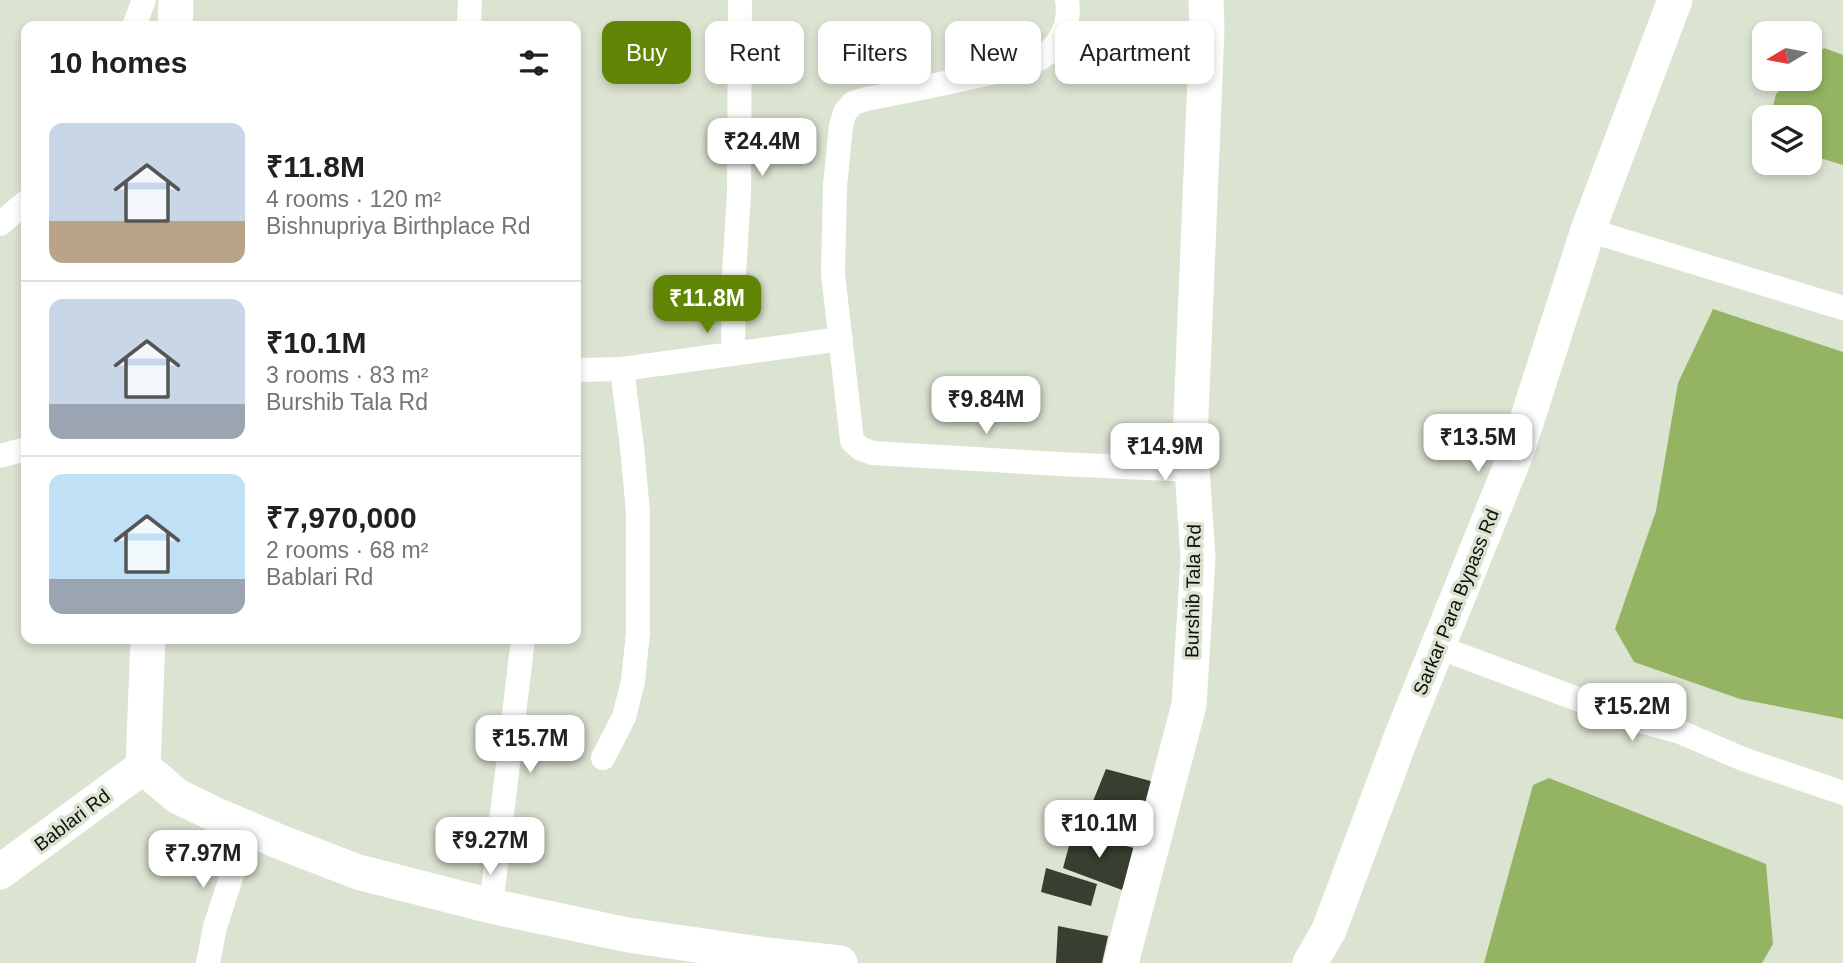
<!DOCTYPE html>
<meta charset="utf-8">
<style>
:root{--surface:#fff;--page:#f2f2f2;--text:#202124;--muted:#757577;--line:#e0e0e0;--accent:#608504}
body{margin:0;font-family:Arial,sans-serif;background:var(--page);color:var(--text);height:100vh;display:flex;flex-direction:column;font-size:26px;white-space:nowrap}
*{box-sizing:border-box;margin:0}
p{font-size:23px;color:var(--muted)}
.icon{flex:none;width:38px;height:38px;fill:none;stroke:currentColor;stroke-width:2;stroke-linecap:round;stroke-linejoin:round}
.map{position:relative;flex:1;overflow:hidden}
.details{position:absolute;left:21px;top:21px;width:560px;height:623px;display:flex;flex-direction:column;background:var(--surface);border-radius:14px;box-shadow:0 4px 10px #0003}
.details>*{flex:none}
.top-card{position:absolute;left:602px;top:21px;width:665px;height:63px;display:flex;gap:14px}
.needle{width:46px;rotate:260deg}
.buttons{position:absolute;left:1752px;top:21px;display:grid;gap:14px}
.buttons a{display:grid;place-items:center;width:70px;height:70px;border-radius:14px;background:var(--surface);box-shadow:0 4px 10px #0003;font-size:35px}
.price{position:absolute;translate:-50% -60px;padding:0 16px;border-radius:14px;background:#fff;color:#222;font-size:23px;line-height:46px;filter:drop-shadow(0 2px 4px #0008)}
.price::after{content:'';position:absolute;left:50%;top:42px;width:21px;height:16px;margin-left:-10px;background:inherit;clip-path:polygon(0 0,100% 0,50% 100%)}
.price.selected{background:var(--accent);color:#fff}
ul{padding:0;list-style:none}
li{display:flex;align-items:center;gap:21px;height:175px;padding:0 28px}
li+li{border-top:2px solid var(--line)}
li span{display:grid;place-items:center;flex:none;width:196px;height:140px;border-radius:14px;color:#555}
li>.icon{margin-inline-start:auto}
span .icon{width:84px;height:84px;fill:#fffc;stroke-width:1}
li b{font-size:30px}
h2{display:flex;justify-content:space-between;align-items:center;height:84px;padding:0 28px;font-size:30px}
.chip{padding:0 24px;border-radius:14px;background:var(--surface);box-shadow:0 4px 10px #0003;font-size:24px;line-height:63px}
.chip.selected{background:var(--accent);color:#fff}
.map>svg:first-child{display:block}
</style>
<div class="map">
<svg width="1843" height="963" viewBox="0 0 1843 963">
<rect width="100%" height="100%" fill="#dbe3d1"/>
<path fill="#94b463" d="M 1824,48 L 1843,55 L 1843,165 L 1810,155 L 1810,117 L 1770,117 L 1776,94 L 1792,79 L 1810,79 L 1810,62 Z
M 1713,309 L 1843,352 L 1843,719 L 1740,699 L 1634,662 L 1615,629 L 1656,511 L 1678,383 Z
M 1549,778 L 1766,864 L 1773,944 L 1762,963 L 1484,963 L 1533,785 Z"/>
<path fill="#383e30" d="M 1106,769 L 1158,783 L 1141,834 L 1087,816 Z
M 1073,831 L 1137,849 L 1122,890 L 1063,868 Z
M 1046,868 L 1097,884 L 1091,906 L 1041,892 Z
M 1058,926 L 1108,936 L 1102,963 L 1056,963 Z"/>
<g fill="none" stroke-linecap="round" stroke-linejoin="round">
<path stroke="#fff" stroke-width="24" d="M 1067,0 C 1071,24 1060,47 1039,59 C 1022,68 1000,71 982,75 C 944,84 905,91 866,99 L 853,103 L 845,112 L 841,126 L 835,186 L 833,274 L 852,441 L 861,449 L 873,453 L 1059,464 L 1192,470
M 134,26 L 144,0
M 469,26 L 470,0
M 0,224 L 26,202
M 1588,230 L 1843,308
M 733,354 L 734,274 L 739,194 L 740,0
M 576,370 L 622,369 L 841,339
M 0,456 L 26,449
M 1438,647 L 1623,716 L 1680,732 L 1743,759 L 1843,793
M 603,758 L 624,717 L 633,681 L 638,633 L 638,513 L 632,447 L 622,369
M 491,906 L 523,639
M 208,963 L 215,927 L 247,828"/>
<path stroke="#fff" stroke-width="35" d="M 175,26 L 176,0
M 143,767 L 177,796 L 214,814 L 285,844 L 358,872 L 491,906 L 628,935 L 766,955 L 840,963
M 143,767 L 148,639
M 0,872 L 143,767
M 1121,963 L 1189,705 L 1198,558 L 1190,440 L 1207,29 L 1206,0
M 1310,963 L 1329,930 L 1402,735 L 1517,451 L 1588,230 L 1675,0"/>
</g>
<g text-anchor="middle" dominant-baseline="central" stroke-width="7" stroke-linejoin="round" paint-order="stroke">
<g font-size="19" fill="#0d100a" stroke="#dbe3d1">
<text transform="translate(1193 591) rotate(-89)">Burshib Tala Rd</text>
<text transform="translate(1456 602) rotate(-68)">Sarkar Para Bypass Rd</text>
<text transform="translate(72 820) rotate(-37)">Bablari Rd</text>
</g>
</g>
</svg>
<div class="buttons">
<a><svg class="needle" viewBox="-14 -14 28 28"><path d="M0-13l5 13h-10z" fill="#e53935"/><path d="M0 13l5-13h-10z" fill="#757577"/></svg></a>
<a><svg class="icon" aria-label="layers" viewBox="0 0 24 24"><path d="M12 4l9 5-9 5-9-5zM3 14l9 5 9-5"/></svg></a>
</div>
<b class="price" style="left:762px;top:178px">₹24.4M</b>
<b class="price selected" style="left:707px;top:335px">₹11.8M</b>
<b class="price" style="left:986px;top:436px">₹9.84M</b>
<b class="price" style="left:1478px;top:474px">₹13.5M</b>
<b class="price" style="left:1165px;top:483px">₹14.9M</b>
<b class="price" style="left:1632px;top:743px">₹15.2M</b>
<b class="price" style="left:530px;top:775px">₹15.7M</b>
<b class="price" style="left:1099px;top:860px">₹10.1M</b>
<b class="price" style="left:490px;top:877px">₹9.27M</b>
<b class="price" style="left:203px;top:890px">₹7.97M</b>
<div class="top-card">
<a class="chip selected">Buy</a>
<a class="chip">Rent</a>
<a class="chip">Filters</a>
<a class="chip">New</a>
<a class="chip">Apartment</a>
</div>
<section class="details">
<h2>10 homes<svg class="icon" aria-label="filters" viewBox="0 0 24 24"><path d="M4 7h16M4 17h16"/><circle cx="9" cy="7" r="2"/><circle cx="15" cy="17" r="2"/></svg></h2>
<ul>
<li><span style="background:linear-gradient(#c9d6e8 70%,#b9a48a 0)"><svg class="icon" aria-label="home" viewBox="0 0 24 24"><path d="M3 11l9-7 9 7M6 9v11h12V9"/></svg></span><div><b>₹11.8M</b><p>4 rooms · 120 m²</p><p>Bishnupriya Birthplace Rd</p></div></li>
<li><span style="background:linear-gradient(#c9d6e8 75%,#9aa5b1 0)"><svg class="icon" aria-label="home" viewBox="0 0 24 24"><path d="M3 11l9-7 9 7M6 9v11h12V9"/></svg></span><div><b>₹10.1M</b><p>3 rooms · 83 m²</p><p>Burshib Tala Rd</p></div></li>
<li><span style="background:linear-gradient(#bfe0f5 75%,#9aa5b1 0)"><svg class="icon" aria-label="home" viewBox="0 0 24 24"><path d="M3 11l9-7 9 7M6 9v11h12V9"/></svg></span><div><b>₹7,970,000</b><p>2 rooms · 68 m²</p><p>Bablari Rd</p></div></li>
</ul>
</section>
</div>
